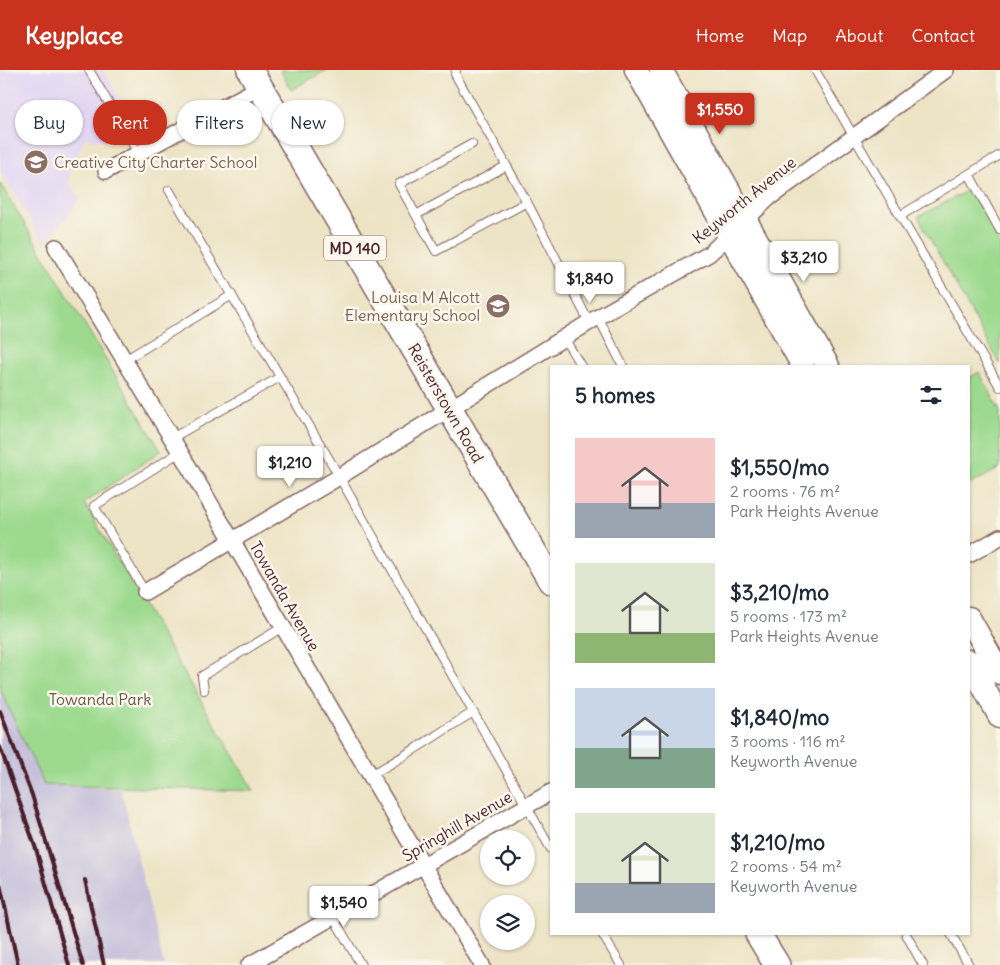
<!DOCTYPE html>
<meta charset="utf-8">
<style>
:root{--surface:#fff;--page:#f2f2f3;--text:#1f2937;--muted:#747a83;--accent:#c8321e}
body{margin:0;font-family:Delius,sans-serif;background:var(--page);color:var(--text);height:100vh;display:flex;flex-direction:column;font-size:19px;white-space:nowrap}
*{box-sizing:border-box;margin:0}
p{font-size:16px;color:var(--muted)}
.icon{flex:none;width:28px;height:28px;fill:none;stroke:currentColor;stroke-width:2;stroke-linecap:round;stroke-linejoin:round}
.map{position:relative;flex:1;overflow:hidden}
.details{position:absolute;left:550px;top:295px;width:420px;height:570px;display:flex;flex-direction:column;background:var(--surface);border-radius:0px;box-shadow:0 1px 4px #0004}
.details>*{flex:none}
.banner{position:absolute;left:15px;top:30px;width:460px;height:45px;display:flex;gap:10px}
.controls{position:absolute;left:480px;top:760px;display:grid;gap:10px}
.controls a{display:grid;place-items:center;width:55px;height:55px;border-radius:50%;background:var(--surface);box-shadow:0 1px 4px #0004;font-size:25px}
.price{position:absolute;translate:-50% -42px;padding:0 11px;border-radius:5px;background:#fff;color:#222;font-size:16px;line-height:32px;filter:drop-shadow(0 1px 2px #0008)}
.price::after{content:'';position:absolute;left:50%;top:30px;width:15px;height:11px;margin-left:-8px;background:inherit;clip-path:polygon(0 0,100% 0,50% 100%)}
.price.on{background:var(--accent);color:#fff}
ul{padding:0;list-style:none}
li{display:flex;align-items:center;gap:15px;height:125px;padding:0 25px}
li span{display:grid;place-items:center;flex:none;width:140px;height:100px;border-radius:0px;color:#555}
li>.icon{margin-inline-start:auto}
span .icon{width:60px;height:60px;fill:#fffc;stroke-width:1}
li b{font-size:21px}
h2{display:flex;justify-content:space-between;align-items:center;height:60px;padding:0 25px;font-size:21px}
.tag{padding:0 18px;border-radius:22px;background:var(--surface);box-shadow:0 1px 4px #0004;font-size:18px;line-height:45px}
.tag.on{background:var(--accent);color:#fff}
header{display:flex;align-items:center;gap:30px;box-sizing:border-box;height:70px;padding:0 25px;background:var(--accent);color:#fff}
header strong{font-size:24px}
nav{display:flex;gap:28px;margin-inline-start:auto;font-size:18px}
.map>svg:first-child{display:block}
</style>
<header>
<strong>Keyplace</strong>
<nav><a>Home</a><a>Map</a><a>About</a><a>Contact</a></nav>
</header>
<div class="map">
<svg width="1000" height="895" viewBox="0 0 1000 895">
<rect width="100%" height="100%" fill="#fbf7ec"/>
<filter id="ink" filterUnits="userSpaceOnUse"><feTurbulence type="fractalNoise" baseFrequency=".02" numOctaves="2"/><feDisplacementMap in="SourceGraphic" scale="10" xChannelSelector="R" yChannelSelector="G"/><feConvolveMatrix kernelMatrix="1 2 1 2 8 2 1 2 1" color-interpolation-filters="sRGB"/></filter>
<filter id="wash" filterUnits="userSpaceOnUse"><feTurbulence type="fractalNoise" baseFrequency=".0096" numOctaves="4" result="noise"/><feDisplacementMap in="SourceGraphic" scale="20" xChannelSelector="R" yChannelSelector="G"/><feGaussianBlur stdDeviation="1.12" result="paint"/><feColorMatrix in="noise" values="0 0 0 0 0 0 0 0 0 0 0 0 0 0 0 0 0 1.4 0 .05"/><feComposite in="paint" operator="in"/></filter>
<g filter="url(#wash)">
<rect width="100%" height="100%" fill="#ede4c6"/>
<path fill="#e2d4f3" d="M 0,0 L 103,0 L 137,60 L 123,68 L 113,70 L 93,70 L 86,67 L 69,100 L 69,115 L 80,129 L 45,174 L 0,101 Z"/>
<path fill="#c5c0da" d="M 0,619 L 44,715 L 121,719 L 164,895 L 0,895 Z"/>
<path fill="#9dda8f" stroke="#747c5d" d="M 280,0 L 327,0 L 291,20 Z
M 0,113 L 161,381 L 84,433 L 254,721 L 44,715 L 0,619 Z
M 970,119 L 1000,173 L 1000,294 L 918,147 Z
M 979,302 L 1000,341 L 1000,398 L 969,415 L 969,308 Z"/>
</g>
<g filter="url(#ink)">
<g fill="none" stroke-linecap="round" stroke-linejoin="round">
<defs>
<path id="service" d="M 89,0 L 138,83
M 456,0 L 455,4 L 527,132 L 589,252
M 815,0 L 1000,317
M 472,74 L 399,114 L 416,145 L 506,96
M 969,104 L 1000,160
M 169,120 L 332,394 L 551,779
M 416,145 L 436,181 L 527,132
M 900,146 L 1000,85
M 598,247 L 623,296
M 564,268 L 581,296
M 125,290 L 232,225
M 172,368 L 280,307
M 145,522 L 94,436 L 180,382
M 204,620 L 202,606 L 283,557
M 370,705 C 406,687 438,663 472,643
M 333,847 L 361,895
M 602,864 L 621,895
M 906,864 L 923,895
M 951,864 L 969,895"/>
<path id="minor" d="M 106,101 L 260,17
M 56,177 L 180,382 L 482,895
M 969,485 L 1000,467
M 145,522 L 339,407 L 593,250 L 709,184 L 769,128 L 946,0
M 249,895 L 551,722"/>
<path id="secondary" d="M 636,0 L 803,296
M 661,0 L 828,296
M 969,548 L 1000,603
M 969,591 L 1000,647"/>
<path id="primary" d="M 250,0 L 551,511
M 758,864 L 777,895"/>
</defs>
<use href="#service" stroke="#836461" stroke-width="10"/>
<use href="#minor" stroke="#836461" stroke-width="18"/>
<use href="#secondary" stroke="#836461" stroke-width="25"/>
<use href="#primary" stroke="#836461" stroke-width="28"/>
<use href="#service" stroke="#fff" stroke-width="8"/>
<use href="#minor" stroke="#fff" stroke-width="15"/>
<use href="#secondary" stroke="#fff" stroke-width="22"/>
<use href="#primary" stroke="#fff" stroke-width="25"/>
<path stroke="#4a1f2b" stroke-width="4" d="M 0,641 L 32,725 L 83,895
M 0,677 L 36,779 L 69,895
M 85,810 L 104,895
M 0,814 L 18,895"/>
</g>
</g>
<defs>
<symbol id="school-disc" viewBox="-11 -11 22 22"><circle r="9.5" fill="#8d6e63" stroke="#fbf7ec"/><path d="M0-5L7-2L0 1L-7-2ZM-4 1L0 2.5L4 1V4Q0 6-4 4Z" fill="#fff"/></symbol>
</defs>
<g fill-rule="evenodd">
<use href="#school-disc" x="22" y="78" width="28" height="28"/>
<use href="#school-disc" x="484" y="222" width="28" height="28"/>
</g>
<g text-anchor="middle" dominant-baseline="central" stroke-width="5" stroke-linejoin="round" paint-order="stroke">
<rect fill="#fbf7ec" stroke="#7f6065" stroke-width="1" x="324" y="165.5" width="62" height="25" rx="4"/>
<g font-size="15" font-weight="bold" fill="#4a1f2b">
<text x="355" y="178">MD 140</text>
</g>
<g font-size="16" fill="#785e54" stroke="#fbf7ec" text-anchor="start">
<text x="54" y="92">Creative City Charter School</text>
<text x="480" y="227" text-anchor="end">Louisa M Alcott<tspan x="480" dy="18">Elementary School</tspan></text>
</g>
<g font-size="16" fill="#4a1f2b" stroke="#fbf7ec">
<text transform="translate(744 130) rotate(-39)">Keyworth Avenue</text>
<text transform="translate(446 333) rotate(60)">Reisterstown Road</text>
<text transform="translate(285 526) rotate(60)">Towanda Avenue</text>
<text transform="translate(457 756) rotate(-30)">Springhill Avenue</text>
</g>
<g font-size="16" fill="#635749" stroke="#fbf7ec">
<text x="100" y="629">Towanda Park</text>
</g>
</g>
</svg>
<div class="controls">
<a><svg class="icon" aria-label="locate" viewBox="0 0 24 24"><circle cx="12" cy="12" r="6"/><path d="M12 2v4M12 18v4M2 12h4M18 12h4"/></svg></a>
<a><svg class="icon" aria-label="layers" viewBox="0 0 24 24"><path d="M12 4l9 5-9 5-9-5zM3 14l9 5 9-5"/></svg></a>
</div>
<b class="price on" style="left:720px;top:65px">$1,550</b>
<b class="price" style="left:804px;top:213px">$3,210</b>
<b class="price" style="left:590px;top:234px">$1,840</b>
<b class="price" style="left:290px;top:418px">$1,210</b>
<b class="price" style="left:344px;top:858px">$1,540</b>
<div class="banner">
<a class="tag">Buy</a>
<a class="tag on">Rent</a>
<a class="tag">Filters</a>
<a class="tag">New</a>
</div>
<section class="details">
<h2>5 homes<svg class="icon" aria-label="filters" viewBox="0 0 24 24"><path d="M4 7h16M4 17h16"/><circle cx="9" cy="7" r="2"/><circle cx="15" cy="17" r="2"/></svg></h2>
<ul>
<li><span style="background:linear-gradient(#f6c9c9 65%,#9aa5b1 0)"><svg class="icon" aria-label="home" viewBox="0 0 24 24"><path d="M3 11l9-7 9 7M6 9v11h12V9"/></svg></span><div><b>$1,550/mo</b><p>2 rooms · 76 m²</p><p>Park Heights Avenue</p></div></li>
<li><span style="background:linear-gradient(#dfe7d0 70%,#8fb573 0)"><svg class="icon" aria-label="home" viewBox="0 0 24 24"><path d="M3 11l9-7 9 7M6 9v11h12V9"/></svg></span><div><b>$3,210/mo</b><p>5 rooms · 173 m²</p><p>Park Heights Avenue</p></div></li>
<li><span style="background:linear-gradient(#c9d6e8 60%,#7fa58c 0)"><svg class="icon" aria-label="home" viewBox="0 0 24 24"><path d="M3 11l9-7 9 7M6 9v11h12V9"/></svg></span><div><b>$1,840/mo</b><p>3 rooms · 116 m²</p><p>Keyworth Avenue</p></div></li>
<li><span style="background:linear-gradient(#dfe7d0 70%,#9aa5b1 0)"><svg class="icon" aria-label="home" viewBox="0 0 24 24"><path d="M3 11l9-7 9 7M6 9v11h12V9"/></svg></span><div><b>$1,210/mo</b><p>2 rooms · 54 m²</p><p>Keyworth Avenue</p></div></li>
</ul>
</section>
</div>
